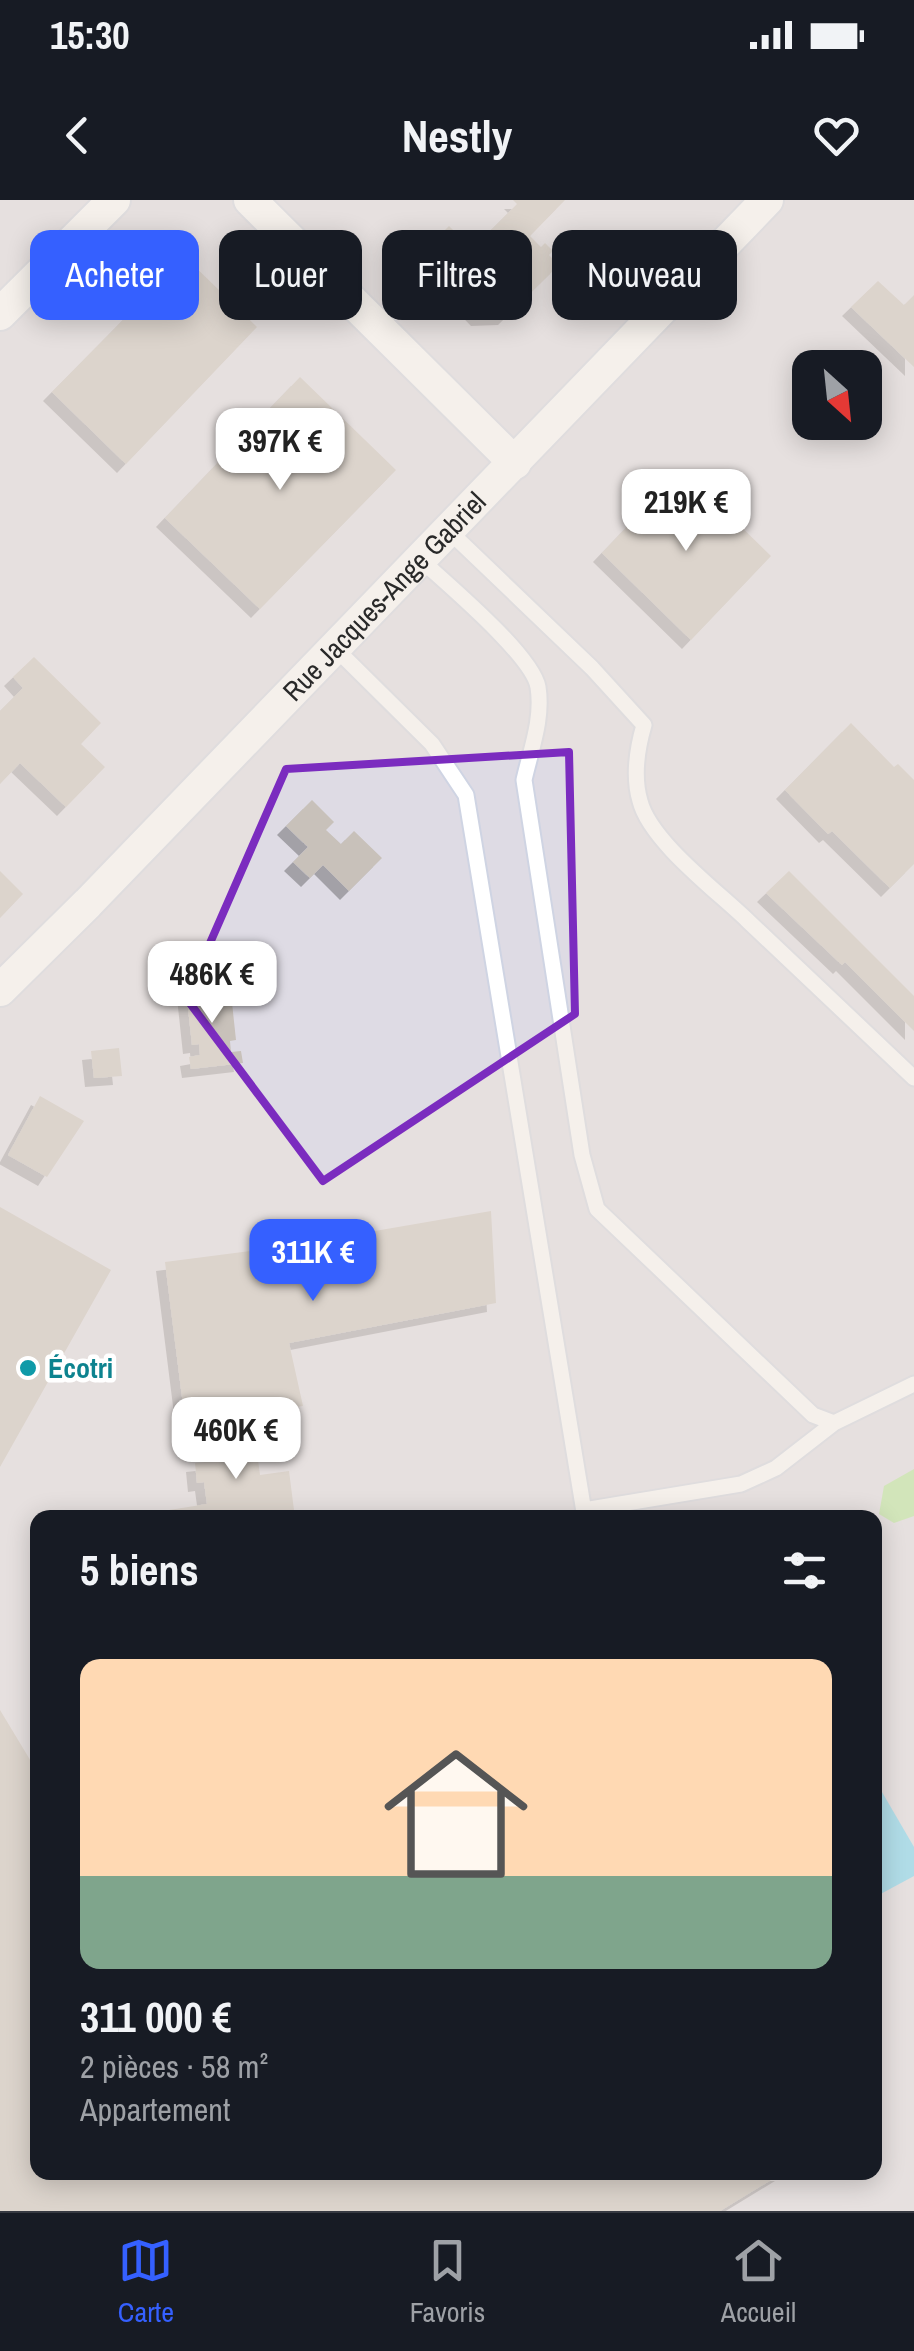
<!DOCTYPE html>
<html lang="fr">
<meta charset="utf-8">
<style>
:root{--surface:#171b24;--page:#20242c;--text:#f1f3f6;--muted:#9ea1a6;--line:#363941;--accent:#3560ff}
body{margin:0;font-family:"Archivo Narrow",sans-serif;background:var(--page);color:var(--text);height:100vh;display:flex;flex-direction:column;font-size:38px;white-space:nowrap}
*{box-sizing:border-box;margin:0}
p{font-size:32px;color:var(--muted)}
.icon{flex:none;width:55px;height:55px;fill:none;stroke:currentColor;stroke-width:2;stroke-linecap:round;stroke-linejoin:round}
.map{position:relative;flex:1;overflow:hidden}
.panel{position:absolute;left:30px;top:1310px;width:852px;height:670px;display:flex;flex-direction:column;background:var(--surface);border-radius:20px;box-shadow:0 5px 25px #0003}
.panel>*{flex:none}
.guide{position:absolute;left:30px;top:30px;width:855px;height:90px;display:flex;gap:20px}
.needle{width:65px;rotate:153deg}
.tools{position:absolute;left:792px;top:150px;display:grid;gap:20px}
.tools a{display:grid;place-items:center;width:90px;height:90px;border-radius:20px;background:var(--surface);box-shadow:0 5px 25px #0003;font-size:50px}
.price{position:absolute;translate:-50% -85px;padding:0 22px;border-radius:20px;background:#fff;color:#222;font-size:32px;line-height:65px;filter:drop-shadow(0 2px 5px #0008)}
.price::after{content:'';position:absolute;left:50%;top:60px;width:30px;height:22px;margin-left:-15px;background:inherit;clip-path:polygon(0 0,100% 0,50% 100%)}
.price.selected{background:var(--accent);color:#fff}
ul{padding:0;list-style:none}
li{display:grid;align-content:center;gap:20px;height:530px;padding:0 50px}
li span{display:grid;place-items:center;height:310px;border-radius:20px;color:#555}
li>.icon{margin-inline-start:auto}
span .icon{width:180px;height:180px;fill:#fffc;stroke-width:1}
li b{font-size:42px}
h2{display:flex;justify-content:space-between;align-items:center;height:120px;padding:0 50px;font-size:42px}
.tag{padding:0 35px;border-radius:20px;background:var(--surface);box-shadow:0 5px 25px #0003;font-size:35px;line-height:90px}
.tag.selected{background:var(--accent);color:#fff}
.status{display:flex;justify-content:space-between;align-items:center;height:70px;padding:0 50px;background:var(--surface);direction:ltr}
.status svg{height:28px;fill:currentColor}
header{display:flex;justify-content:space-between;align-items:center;height:130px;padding:0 50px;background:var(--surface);font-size:45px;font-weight:800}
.dock{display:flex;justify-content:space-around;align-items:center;height:140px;border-top:2px solid var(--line);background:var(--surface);font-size:28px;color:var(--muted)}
.dock a{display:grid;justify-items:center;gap:5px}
.dock .selected{color:var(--accent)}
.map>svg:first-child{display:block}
</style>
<div class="status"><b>15:30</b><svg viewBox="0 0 49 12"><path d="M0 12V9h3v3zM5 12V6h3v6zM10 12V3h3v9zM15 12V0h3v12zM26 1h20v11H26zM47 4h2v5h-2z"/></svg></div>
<header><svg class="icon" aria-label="back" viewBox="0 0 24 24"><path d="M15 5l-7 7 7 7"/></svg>Nestly<svg class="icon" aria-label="heart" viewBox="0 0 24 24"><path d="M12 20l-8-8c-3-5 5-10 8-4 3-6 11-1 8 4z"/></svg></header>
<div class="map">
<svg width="914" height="2011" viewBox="0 0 914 2011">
<defs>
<filter id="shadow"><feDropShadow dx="-9" dy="9" stdDeviation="0" flood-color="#0004"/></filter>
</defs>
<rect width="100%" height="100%" fill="#ede4da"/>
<path fill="#dedbe4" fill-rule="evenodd" d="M 0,0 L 914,0 L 914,2011 L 0,2011 ZM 810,168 L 865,168 L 865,222 L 810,222 ZM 38,1318 L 875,1318 L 875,1972 L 38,1972 Z"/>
<path fill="#b2e793" d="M 914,1269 L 914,1316 L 894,1323 L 879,1314 L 884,1286 Z"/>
<path fill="#66d3f6" d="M 875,1580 L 914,1647 L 914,1676 L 875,1697 Z"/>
<path fill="#c8c1ba" filter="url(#shadow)" d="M 513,0 L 565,0 L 530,36 L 541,47 L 545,43 L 553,51 L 549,55 L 559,65 L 507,116 L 480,117 L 420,55 L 449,26 L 472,49 L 517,4 Z
M 185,57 L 257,127 L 126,264 L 52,192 Z
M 878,81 L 904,105 L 914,95 L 914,167 L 851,107 Z
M 300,177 L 396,270 L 260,409 L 165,318 Z
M 682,269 L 771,356 L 691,440 L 602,353 Z
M 34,457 L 101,523 L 81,544 L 105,567 L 66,607 L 20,563 L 0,584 L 0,511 L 23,488 L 13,477 Z
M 851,523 L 894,567 L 898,564 L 914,580 L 914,664 L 890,688 L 832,631 L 828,634 L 785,590 Z
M 312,600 L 334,622 L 326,630 L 341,644 L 354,631 L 382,658 L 349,691 L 323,665 L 310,678 L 293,662 L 308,647 L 286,626 Z
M 0,671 L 23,694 L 0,718 Z
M 789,671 L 914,796 L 914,831 L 845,762 L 842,765 L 766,693 Z
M 230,784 L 236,840 L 230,841 L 231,852 L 241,851 L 243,863 L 191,869 L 189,857 L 200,855 L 199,844 L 192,845 L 186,789 Z
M 119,848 L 122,876 L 94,878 L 91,851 Z
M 40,896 L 84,921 L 47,977 L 8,955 Z
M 0,1007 L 111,1070 L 0,1267 Z
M 491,1011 L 496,1103 L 289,1143 L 303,1206 L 185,1221 L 165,1062 L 282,1047 Z
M 253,1223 L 260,1275 L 289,1271 L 295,1318 L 119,1318 L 207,1304 L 204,1282 L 197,1283 L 195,1263 L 214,1261 L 210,1228 Z
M 0,1510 L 38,1573 L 38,1972 L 784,1972 L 720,2011 L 0,2011 Z"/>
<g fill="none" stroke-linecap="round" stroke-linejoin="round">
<defs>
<path id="service" d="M 449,331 L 592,468 L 644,525 C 637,549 633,577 640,601 C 650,641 717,691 747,720 C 802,772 858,825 914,878
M 421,360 C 447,384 532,455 538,487 C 543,519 531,549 524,580 L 582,955 L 597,1009 L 813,1215 L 834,1223 L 914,1184
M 335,448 L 432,544 L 466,595 L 585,1318
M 584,1310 L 741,1284 L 776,1268 L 834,1223"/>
<g id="minor">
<path d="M 250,0 L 515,263"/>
<path d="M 0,114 L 114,0"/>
<path id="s1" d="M 0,790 L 88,703 L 767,0"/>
</g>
</defs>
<use href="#service" stroke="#cfd4e3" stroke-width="19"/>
<use href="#minor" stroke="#cfd4e3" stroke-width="36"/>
<use href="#service" stroke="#fff" stroke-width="15"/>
<use href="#minor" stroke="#fff" stroke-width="32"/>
</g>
<path d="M0 0H914V2011H0ZM 569,552 L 575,814 L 323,981 L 186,798 L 286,569 Z" fill="#ede4da" fill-opacity=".55" fill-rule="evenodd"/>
<path fill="none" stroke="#7b2cbf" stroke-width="8" stroke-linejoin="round" d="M 569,552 L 575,814 L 323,981 L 186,798 L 286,569 Z"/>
<circle fill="#0f9aa8" stroke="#fff" stroke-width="4" cx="28" cy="1168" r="10"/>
<g text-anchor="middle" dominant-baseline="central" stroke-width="9" stroke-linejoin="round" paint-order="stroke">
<g font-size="28" fill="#292929" stroke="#fff">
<text stroke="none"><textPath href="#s1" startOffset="550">Rue Jacques-Ange Gabriel</textPath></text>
</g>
<g font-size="28" font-weight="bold" fill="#0d838f" stroke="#fff" text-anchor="start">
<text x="48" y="1168">Écotri</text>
</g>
</g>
</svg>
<div class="tools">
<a><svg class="needle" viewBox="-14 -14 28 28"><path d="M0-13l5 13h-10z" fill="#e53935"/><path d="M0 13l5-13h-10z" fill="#9ea1a6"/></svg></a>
</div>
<b class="price" style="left:280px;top:293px">397K €</b>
<b class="price" style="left:686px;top:354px">219K €</b>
<b class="price" style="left:212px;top:826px">486K €</b>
<b class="price selected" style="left:313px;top:1104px">311K €</b>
<b class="price" style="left:236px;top:1282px">460K €</b>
<div class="guide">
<a class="tag selected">Acheter</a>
<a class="tag">Louer</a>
<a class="tag">Filtres</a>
<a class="tag">Nouveau</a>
</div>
<section class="panel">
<h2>5 biens<svg class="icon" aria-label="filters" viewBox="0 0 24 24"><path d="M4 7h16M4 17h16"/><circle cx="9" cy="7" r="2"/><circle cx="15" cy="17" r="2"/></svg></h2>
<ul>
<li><span style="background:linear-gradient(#ffd9b3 70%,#7fa58c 0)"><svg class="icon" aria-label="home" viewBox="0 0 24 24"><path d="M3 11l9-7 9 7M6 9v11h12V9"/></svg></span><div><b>311 000 €</b><p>2 pièces · 58 m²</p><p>Appartement</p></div></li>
</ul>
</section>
</div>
<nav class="dock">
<a class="selected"><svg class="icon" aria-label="map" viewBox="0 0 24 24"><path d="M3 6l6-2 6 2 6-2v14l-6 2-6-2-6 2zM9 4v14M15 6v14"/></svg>Carte</a>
<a><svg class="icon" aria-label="saved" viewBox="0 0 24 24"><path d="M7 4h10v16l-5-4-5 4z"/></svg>Favoris</a>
<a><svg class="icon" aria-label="home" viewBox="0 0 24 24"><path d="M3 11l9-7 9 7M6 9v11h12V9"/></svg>Accueil</a>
</nav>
